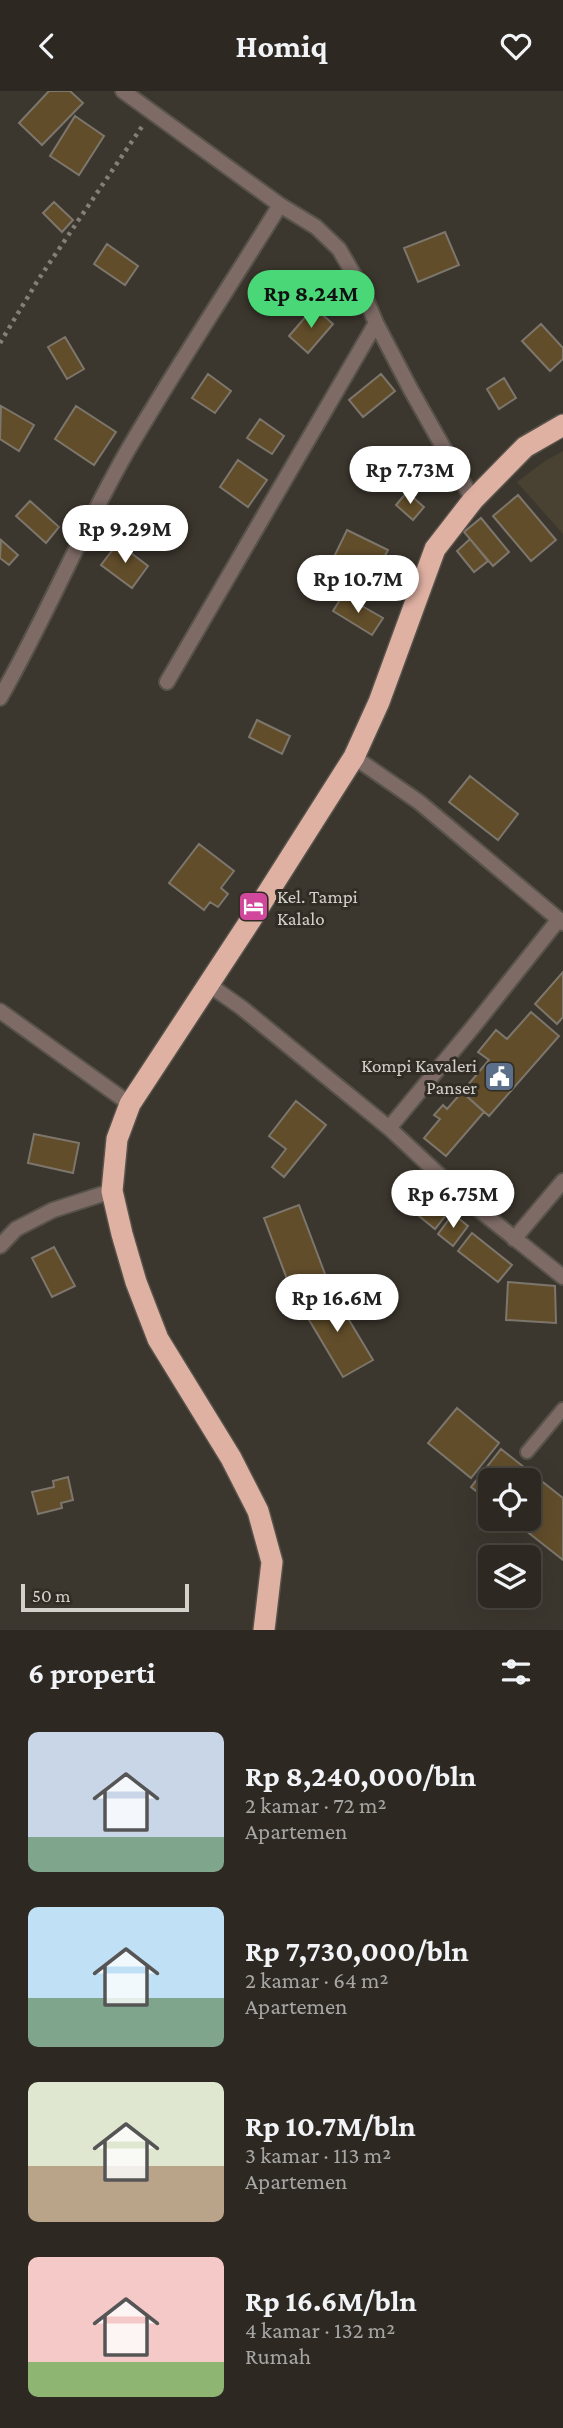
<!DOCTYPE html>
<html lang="id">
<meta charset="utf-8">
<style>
:root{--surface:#2d2922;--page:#35312a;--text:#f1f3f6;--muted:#a7a6a5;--line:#484540;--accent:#4ad777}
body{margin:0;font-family:"Crimson Pro",serif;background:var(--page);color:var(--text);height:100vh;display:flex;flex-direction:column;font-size:26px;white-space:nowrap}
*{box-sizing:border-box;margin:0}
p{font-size:23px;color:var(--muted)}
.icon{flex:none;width:38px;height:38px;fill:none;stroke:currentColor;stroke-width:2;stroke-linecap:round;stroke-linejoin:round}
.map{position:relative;height:1539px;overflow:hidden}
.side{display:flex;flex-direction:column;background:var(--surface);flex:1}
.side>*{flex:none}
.fabs{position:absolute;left:478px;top:1377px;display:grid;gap:14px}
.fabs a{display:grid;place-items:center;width:63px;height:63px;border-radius:10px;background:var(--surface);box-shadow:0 7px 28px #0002,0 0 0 2px var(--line);font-size:35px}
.scale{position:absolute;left:21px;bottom:18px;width:168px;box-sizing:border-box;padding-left:7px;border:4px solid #d4d1cb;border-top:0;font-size:19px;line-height:24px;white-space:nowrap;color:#d4d1cb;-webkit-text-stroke:5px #322d24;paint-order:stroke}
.price{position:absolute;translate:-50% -60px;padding:0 16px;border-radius:24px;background:#fff;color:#222;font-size:23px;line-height:46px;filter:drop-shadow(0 2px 4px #0008)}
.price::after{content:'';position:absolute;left:50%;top:42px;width:21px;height:16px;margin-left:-10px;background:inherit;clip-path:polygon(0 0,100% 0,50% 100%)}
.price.on{background:var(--accent);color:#111}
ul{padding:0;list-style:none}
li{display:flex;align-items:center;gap:21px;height:175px;padding:0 28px}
li span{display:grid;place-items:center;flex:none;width:196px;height:140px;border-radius:10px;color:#555}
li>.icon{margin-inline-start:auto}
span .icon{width:84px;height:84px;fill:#fffc;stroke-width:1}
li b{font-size:30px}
h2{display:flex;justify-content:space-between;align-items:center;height:84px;padding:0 28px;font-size:30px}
header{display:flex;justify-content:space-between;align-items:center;height:91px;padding:0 28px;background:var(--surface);font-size:32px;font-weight:700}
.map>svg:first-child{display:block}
</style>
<header><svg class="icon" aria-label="back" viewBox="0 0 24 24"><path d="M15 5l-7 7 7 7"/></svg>Homiq<svg class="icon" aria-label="heart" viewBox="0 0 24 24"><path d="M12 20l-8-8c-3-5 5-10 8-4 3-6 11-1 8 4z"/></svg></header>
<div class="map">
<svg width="563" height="1539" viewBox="0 0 563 1539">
<rect width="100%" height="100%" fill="#3c372e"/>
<path fill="#494132" d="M 563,360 L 563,443 L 517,391 L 545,370 Z"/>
<path fill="#614d2a" stroke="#7c766c" stroke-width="2" d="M 49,0 L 70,0 L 83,12 L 42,54 L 19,32 Z
M 75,25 L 104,45 L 79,84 L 50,65 Z
M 54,111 L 73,129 L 62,141 L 43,122 Z
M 445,141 L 459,174 L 418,191 L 404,157 Z
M 107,153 L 138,175 L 125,194 L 94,173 Z
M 314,216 L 333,233 L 308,262 L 289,245 Z
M 541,233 L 563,257 L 563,268 L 550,280 L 522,250 Z
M 65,246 L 84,278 L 67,288 L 48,256 Z
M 208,283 L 231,300 L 215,322 L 192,307 Z
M 381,283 L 395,300 L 363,326 L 349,309 Z
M 504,287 L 516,307 L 499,318 L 487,298 Z
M 1,315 L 34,334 L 19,360 L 0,348 Z
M 76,315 L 116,341 L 94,374 L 55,348 Z
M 260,328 L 284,345 L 272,363 L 247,347 Z
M 238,369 L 267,389 L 248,416 L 220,396 Z
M 407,401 L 424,416 L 413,429 L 396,414 Z
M 518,404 L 556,449 L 531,470 L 493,425 Z
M 30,410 L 59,436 L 46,452 L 16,425 Z
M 481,427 L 509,461 L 493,475 L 464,441 Z
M 347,439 L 388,459 L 372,490 L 332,470 Z
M 470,448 L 488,470 L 474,481 L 457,460 Z
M 1,449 L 18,464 L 9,474 L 0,467 Z
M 118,452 L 148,475 L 132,497 L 101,474 Z
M 343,504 L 383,527 L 372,544 L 333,520 Z
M 257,629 L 290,645 L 282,663 L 249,646 Z
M 470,685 L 518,723 L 498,749 L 449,711 Z
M 199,753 L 234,780 L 221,797 L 228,803 L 218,816 L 210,811 L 204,819 L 169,792 Z
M 563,881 L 563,926 L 557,933 L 535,913 Z
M 531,921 L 559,945 L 489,1025 L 462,1001 L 489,969 L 478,961 L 496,939 L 507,948 Z
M 462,1001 L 484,1021 L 446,1065 L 424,1047 L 440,1028 L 434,1024 L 443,1014 L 447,1018 Z
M 296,1010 L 326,1034 L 284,1086 L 272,1076 L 286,1058 L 269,1045 Z
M 34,1043 L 79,1052 L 73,1082 L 28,1072 Z
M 433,1106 L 450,1119 L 435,1138 L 419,1125 Z
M 299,1114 L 328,1191 L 293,1204 L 264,1127 Z
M 453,1123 L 468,1135 L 453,1155 L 438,1143 Z
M 472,1142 L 512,1174 L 498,1191 L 458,1160 Z
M 54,1156 L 75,1195 L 52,1206 L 32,1167 Z
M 508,1191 L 555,1195 L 556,1232 L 506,1229 Z
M 331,1199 L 373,1269 L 343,1286 L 302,1217 Z
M 457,1317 L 499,1352 L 471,1387 L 428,1352 Z
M 501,1358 L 563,1407 L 563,1469 L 511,1428 L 528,1428 L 528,1390 L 490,1390 L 490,1411 L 471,1396 Z
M 68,1386 L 73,1409 L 61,1412 L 62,1417 L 38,1423 L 32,1401 L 54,1396 L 53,1390 Z"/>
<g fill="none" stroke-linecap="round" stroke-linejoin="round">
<defs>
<path id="lane" d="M 527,1361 L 563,1318"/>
<path id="street" d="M 123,0 L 280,114 L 316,136 L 339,158 L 361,196 L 376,232 L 411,299 L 473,409
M 167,591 L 376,232
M 0,607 C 47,525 82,438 129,357 C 177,275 230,195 280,114
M 354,666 L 419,711 L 563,832
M 208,893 L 242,917 L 389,1037 L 463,1106 L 563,1186
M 0,920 L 130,1013
M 389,1037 L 473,936 L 559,828
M 514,1148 L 563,1090
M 0,1155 L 16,1138 L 53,1119 L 112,1100"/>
<path id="highway" d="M 264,1539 L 272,1471 L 258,1420 L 231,1367 L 158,1248 L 136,1191 L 122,1143 L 112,1100 L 117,1048 L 130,1013 L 250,830 L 354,666 L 379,611 L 435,458 L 473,409 L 525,356 L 563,334"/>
</defs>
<use href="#lane" stroke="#57534a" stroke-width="16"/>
<use href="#street" stroke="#57534a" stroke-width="18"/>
<use href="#highway" stroke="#57534a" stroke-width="24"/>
<path stroke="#848078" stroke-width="4.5" stroke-dasharray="3.5 5" stroke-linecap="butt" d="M 0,252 L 38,189 L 143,34"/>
<use href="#lane" stroke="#7e6b66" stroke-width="12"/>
<use href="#street" stroke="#7e6b66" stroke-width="14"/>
<use href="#highway" stroke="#dfb1a3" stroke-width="21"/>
</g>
<defs>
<symbol id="hotel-square" viewBox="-11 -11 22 22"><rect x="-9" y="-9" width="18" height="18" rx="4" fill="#d1479c" stroke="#322d24"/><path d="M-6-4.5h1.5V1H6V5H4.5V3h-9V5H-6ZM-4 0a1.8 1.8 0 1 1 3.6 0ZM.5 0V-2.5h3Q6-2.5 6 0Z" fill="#fff"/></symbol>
<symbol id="civic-square" viewBox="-11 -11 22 22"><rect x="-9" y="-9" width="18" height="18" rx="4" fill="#5c6f8a" stroke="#322d24"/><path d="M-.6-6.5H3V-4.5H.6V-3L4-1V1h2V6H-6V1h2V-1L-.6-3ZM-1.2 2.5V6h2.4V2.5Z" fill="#fff"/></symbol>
</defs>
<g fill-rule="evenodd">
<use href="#hotel-square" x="236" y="798" width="35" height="35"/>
<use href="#civic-square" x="482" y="968" width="35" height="35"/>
</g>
<g text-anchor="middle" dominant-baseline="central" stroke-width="6" stroke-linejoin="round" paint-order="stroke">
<g font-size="19" fill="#d4d1cb" stroke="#322d24" text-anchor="start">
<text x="277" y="805">Kel. Tampi<tspan x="277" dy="22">Kalalo</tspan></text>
<text x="477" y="974" text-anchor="end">Kompi Kavaleri<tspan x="477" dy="22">Panser</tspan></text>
</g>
</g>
</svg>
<div class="fabs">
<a><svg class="icon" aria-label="locate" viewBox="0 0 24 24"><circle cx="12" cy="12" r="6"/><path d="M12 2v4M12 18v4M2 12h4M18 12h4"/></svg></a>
<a><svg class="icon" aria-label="layers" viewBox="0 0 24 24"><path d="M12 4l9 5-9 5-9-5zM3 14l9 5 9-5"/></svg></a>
</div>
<div class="scale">50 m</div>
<b class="price on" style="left:311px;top:239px">Rp 8.24M</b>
<b class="price" style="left:410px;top:415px">Rp 7.73M</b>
<b class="price" style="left:125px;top:474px">Rp 9.29M</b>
<b class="price" style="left:358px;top:524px">Rp 10.7M</b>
<b class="price" style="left:453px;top:1139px">Rp 6.75M</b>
<b class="price" style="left:337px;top:1243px">Rp 16.6M</b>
</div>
<section class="side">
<h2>6 properti<svg class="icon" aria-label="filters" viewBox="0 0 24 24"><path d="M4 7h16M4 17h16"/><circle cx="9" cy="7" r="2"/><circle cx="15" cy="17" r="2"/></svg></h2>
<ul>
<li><span style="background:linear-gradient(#c9d6e8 75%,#7fa58c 0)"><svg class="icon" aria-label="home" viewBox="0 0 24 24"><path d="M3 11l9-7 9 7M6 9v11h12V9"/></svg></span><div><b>Rp 8,240,000/bln</b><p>2 kamar · 72 m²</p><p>Apartemen</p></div></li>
<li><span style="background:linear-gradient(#bfe0f5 65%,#7fa58c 0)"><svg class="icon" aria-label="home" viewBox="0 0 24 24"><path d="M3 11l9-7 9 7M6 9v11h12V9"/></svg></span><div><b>Rp 7,730,000/bln</b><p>2 kamar · 64 m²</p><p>Apartemen</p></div></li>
<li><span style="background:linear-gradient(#dfe7d0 60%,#b9a48a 0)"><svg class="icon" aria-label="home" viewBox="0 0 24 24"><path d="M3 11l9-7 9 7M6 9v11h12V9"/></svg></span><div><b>Rp 10.7M/bln</b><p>3 kamar · 113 m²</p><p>Apartemen</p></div></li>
<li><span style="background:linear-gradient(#f6c9c9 75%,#8fb573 0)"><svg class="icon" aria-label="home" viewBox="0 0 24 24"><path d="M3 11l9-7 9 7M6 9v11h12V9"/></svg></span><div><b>Rp 16.6M/bln</b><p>4 kamar · 132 m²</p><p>Rumah</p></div></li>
</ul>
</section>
